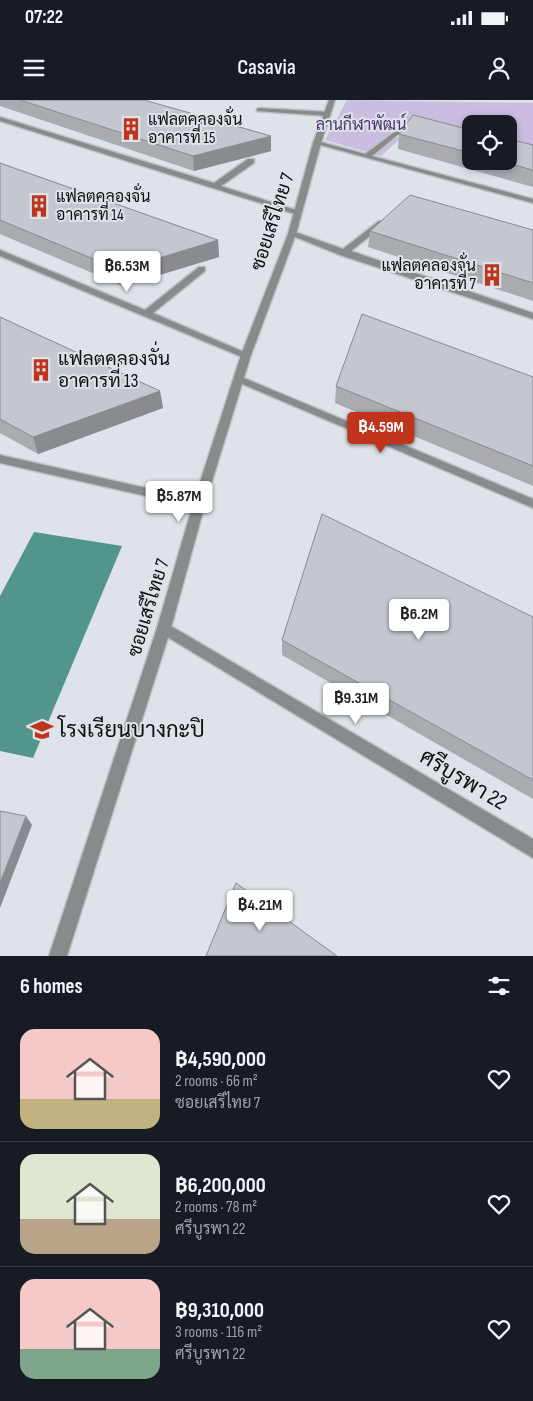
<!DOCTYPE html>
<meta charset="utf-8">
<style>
:root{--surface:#171b24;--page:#242831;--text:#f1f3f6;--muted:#9ea1a6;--line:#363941;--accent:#bf341c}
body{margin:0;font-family:"Sofia Sans Condensed",Sarabun,sans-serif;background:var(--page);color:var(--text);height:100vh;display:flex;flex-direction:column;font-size:19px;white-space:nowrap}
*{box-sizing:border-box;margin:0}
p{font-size:16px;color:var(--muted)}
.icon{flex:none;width:28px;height:28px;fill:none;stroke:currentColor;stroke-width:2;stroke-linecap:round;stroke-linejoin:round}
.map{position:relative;height:856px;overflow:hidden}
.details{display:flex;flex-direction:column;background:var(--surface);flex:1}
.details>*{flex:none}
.tools{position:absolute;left:462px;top:15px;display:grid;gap:10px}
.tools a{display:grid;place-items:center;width:55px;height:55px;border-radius:10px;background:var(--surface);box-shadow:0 2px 8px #0003;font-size:25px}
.price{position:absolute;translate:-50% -42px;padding:0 11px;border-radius:5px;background:#fff;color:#222;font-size:16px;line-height:32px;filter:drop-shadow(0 1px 2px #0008)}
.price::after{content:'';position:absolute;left:50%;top:30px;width:15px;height:11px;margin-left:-8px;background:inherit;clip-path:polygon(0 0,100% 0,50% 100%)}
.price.current{background:var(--accent);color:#fff}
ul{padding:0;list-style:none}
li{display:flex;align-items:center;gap:15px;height:125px;padding:0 20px}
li+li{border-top:1px solid var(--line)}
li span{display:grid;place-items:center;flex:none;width:140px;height:100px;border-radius:15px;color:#555}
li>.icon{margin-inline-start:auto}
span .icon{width:60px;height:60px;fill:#fffc;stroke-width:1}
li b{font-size:21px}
h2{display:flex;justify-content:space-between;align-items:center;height:60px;padding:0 20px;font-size:21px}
.status{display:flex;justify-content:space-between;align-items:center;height:35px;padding:0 25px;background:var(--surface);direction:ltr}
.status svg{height:14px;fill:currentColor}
header{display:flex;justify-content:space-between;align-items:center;height:65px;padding:0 20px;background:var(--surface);font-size:22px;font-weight:600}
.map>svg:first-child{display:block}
</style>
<div class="status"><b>07:22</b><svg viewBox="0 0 49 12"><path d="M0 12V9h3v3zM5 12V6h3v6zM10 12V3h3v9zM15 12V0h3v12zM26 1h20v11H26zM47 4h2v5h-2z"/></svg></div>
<header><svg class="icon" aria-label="menu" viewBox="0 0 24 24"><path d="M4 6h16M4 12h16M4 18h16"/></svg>Casavia<svg class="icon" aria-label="person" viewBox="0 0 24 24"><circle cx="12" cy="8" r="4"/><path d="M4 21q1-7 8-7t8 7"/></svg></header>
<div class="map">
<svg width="533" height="856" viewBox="0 0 533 856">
<rect width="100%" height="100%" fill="#dde3e8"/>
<path fill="#cabde0" d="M 347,0 L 533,3 L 533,55 L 509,49 L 509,24 L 471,24 L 471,39 L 397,20 L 385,28 L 400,39 L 381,56 L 325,40 Z"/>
<path fill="#52968b" d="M 34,432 L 122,446 L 33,658 L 0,651 L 0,496 Z"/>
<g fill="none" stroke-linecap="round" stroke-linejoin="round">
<defs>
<path id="service" d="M 259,8 L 328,12 L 331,14 L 328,16 L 257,11 L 257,9 Z
M 0,355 L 199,400 L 205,404 L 199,408 L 0,363 Z"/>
<path id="minor" d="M 0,17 L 214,83 L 248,59 L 254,59 L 254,63 L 221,86 L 302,112 L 295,114 L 0,21 Z
M 396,31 L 401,32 L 372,56 L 533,99 L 533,103 L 313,43 L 317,41 L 365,54 Z
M 379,121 L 386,123 L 351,151 L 533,213 L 533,219 L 340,155 L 288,134 L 295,132 L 343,149 Z
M 0,150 L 145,210 L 199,167 L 205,167 L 205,171 L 153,213 L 251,255 L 246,258 L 242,257 L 0,156 Z
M 239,276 L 533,399 L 533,408 L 235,281 L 234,279 Z
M 164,522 L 533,739 L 533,758 L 159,532 L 157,528 L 159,524 Z"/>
<path id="tertiary" d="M 329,0 L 335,0 L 321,43 L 296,134 L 251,255 L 205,404 L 171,528 L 67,856 L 49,856 L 157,528 L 193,404 L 241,255 L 288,134 L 313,43 Z"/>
</defs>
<use href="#service" stroke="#bcc1c6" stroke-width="3"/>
<use href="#minor" stroke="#bcc1c6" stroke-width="3"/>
<use href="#tertiary" stroke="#bcc1c6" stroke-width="3"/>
<use href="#service" fill="#878b8c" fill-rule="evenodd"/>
<use href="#minor" fill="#878b8c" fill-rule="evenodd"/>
<use href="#tertiary" fill="#878b8c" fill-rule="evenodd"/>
</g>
<path fill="#a9abb1" d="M 0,0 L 144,0 L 271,36 L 271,51 L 194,71 L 0,6 Z
M 471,30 L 471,61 L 509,61 L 533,45 L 533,87 L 398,49 L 399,34 Z
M 0,63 L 218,140 L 219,157 L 123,186 L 0,134 Z
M 533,130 L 533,201 L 368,147 L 370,131 Z
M 0,217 L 160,291 L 163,308 L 38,354 L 0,333 Z
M 533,277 L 533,386 L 335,303 L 336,286 Z
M 533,517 L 533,699 L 282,555 L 282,540 Z"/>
<path fill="#898b90" d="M 271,36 L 271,51 L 194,71 L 193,56 Z
M 218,140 L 219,157 L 123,186 L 120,170 Z
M 160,291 L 163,308 L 38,354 L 33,337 Z
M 26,716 L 32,725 L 0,808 L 0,783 Z"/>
<path fill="#c4c7ce" stroke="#898b90" d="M 20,0 L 144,0 L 271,36 L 193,56 Z
M 413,15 L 471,30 L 471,53 L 399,34 Z
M 509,39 L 533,45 L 533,70 L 500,61 L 509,61 Z
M 0,63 L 218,140 L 120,170 L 0,120 Z
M 410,95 L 533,130 L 533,183 L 370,131 Z
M 362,214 L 533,277 L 533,366 L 336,286 Z
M 0,217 L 160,291 L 33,337 L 0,319 Z
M 322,414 L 533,517 L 533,680 L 282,540 Z
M 0,711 L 26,716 L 0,783 Z
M 236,783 L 337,856 L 206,856 Z"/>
<defs>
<symbol id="building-bare" viewBox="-9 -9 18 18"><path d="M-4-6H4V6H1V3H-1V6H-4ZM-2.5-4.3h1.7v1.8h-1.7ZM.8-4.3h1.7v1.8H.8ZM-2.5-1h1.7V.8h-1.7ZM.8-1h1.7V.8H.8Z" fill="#bf341c" stroke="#dde3e8" stroke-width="2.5" paint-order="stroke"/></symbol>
<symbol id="school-bare" viewBox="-9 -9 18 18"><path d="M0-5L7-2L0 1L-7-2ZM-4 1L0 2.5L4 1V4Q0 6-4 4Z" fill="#bf341c" stroke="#dde3e8" stroke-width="2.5" paint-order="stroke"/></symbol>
</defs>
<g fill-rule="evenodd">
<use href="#building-bare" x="115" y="13" width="32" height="32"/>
<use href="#building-bare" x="23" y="90" width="32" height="32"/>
<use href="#building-bare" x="476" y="159" width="32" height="32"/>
<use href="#building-bare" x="25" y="254" width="32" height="32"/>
<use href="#school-bare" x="26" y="614" width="32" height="32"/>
</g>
<g text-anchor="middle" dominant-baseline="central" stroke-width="4" stroke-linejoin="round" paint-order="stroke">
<g font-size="16" fill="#0e1012" stroke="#dde3e8" text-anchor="start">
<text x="148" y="20">แฟลตคลองจั่น<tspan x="148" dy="18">อาคารที่ 15</tspan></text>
<text x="56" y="97">แฟลตคลองจั่น<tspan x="56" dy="18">อาคารที่ 14</tspan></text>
<text x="476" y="166" text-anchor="end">แฟลตคลองจั่น<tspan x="476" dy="18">อาคารที่ 7</tspan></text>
</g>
<g font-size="16" fill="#4e3471" stroke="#dde3e8">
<text x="361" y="25">ลานกีฬาพัฒน์</text>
</g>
<g font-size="19" fill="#0e1012" stroke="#dde3e8">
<text transform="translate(273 122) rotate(-72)">ซอยเสรีไทย 7</text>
<text transform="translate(149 508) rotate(-73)">ซอยเสรีไทย 7</text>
</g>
<g font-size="19" fill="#0e1012" stroke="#dde3e8" text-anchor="start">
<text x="58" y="259">แฟลตคลองจั่น<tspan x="58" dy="22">อาคารที่ 13</tspan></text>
</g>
<g font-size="22" fill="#0e1012" stroke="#dde3e8" text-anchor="start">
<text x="58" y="630">โรงเรียนบางกะปิ</text>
</g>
<g font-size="22" fill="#0e1012" stroke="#dde3e8">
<text transform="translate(463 680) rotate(31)">ศรีบูรพา 22</text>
</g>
</g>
</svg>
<div class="tools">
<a><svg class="icon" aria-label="locate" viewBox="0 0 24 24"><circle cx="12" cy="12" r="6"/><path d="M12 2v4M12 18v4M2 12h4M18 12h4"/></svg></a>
</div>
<b class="price" style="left:127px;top:193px">฿6.53M</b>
<b class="price current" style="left:381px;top:354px">฿4.59M</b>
<b class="price" style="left:179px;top:423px">฿5.87M</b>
<b class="price" style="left:419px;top:541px">฿6.2M</b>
<b class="price" style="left:356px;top:625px">฿9.31M</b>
<b class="price" style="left:260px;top:832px">฿4.21M</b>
</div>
<section class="details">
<h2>6 homes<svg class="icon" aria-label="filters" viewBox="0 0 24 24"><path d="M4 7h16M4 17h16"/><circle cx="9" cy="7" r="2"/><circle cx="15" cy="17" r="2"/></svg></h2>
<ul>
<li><span style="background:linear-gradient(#f6c9c9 70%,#c2b280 0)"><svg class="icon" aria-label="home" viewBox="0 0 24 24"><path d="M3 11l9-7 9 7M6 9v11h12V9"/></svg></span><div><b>฿4,590,000</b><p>2 rooms · 66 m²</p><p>ซอยเสรีไทย 7</p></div><svg class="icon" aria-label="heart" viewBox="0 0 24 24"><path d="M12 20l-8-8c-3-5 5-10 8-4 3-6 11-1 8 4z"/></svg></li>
<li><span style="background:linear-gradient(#dfe7d0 65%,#b9a48a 0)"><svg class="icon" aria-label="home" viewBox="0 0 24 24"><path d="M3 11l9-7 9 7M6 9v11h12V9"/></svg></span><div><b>฿6,200,000</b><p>2 rooms · 78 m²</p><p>ศรีบูรพา 22</p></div><svg class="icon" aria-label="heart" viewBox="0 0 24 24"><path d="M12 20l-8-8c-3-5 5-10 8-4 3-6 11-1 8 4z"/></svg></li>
<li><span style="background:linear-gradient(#f6c9c9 70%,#7fa58c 0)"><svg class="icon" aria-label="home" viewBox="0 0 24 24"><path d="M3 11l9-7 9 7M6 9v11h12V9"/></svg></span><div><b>฿9,310,000</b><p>3 rooms · 116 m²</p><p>ศรีบูรพา 22</p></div><svg class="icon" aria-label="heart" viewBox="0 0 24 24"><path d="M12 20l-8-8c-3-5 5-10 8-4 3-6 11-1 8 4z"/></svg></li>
</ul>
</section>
